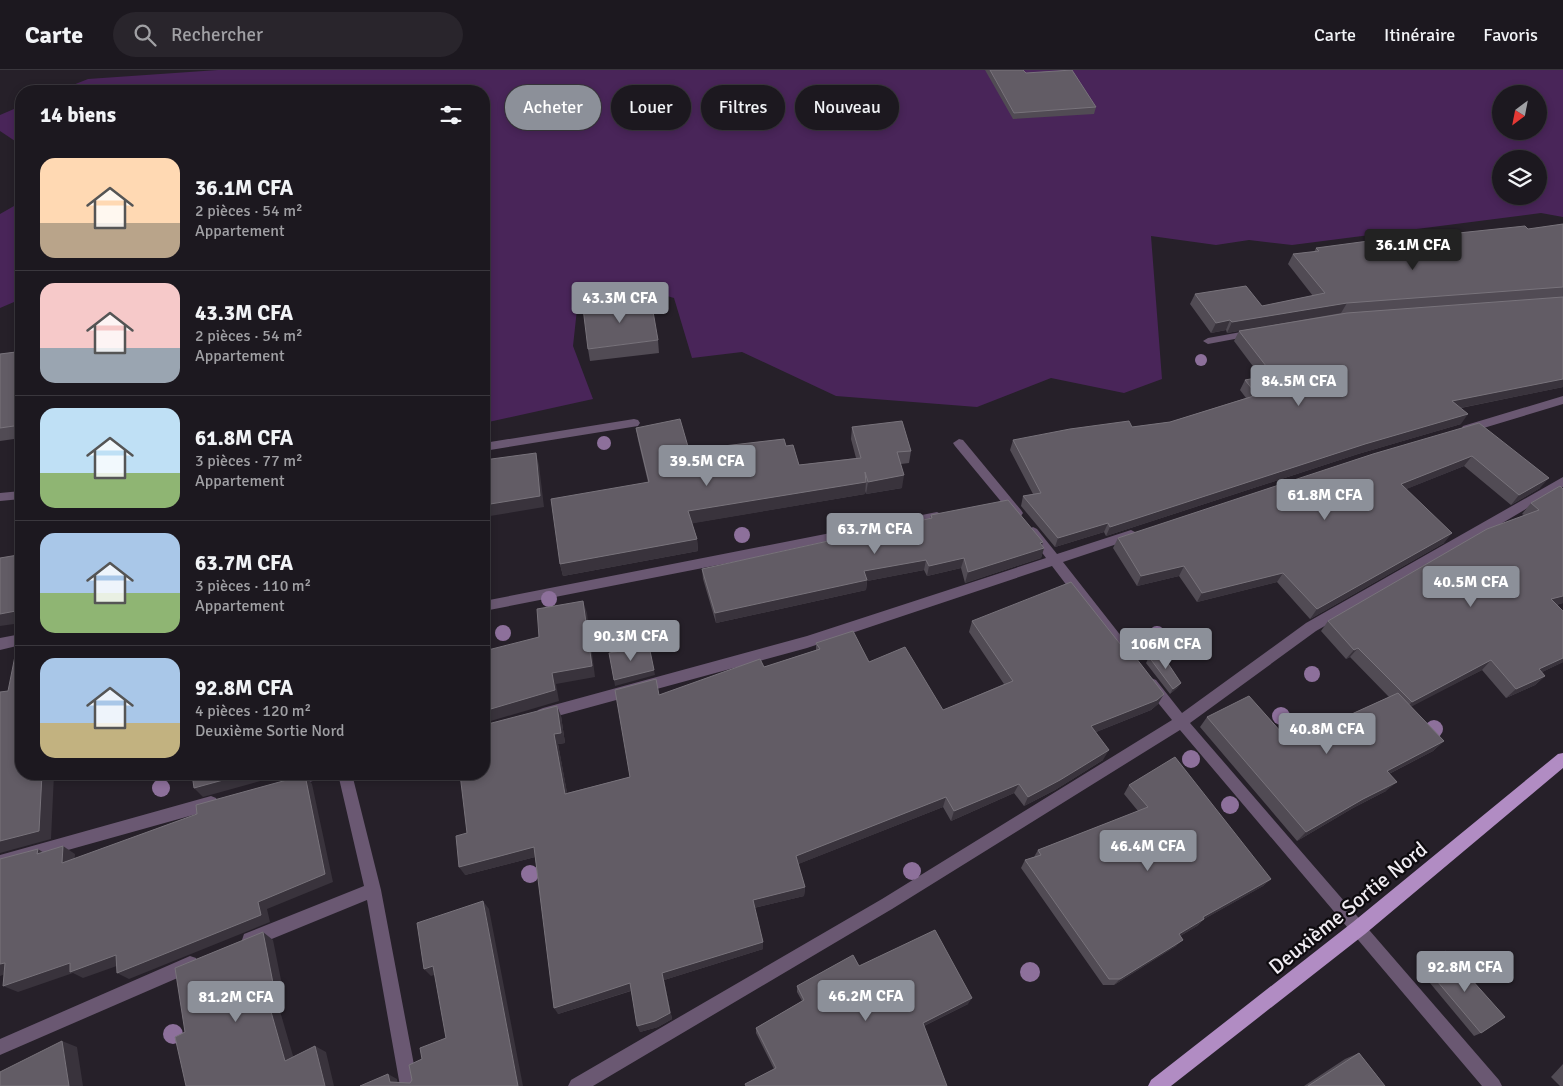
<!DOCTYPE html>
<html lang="fr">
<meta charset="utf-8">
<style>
:root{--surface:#1c181f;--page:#29252c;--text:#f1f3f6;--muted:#a0a0a4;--line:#3a373d;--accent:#8c9099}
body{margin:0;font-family:Signika,sans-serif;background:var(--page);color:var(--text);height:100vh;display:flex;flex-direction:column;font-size:19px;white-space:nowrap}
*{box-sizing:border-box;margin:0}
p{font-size:16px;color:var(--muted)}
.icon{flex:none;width:28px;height:28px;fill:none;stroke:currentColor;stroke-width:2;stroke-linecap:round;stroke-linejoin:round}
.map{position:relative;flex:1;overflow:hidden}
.details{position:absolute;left:15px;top:15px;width:475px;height:695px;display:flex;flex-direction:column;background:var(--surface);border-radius:20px;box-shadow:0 2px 8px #0003,0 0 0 1px var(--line)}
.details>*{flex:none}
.guide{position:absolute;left:505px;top:15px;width:475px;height:45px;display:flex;gap:10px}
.needle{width:32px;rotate:212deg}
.fabs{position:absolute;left:1492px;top:15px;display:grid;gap:10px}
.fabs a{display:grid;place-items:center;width:55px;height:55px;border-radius:50%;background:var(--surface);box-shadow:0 2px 8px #0003,0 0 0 1px var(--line);font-size:25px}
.price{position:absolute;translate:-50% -42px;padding:0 11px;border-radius:5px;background:var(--accent);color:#fff;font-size:16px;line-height:32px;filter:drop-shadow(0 1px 2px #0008)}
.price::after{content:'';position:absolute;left:50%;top:30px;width:15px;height:11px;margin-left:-8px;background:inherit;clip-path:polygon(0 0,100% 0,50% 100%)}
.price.on{background:#222;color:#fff}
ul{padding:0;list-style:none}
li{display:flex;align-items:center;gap:15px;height:125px;padding:0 25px}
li+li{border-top:1px solid var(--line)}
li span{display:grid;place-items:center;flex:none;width:140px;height:100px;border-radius:15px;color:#555}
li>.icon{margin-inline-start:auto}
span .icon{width:60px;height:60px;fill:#fffc;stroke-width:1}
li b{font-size:21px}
h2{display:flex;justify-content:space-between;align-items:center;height:60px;padding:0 25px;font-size:21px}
.chip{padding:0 18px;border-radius:22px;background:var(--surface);box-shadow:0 2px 8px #0003,0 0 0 1px var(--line);font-size:18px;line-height:45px}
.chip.on{background:var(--accent);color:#fff}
header{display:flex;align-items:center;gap:30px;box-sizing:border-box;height:70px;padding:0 25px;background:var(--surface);border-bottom:1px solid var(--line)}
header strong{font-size:24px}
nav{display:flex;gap:28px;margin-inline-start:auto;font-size:18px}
.search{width:350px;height:45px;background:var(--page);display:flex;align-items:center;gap:12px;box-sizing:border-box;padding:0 18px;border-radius:28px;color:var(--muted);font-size:19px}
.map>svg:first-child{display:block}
</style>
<header>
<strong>Carte</strong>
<div class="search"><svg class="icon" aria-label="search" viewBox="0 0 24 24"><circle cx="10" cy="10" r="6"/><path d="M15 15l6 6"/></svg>Rechercher</div>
<nav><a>Carte</a><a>Itinéraire</a><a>Favoris</a></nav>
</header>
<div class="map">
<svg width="1563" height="1016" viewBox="0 0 1563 1016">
<rect width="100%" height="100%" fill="#262029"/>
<path fill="#492559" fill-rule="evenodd" d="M 218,0 L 1563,0 L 1563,147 L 1541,143 L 1292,175 L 1249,170 L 1216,175 L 1151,166 L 1162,309 L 1124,323 L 1051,308 L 977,337 L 836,326 L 742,282 L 692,288 L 674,228 L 632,216 L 578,230 L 573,276 L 593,329 L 484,353 L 484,21 L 58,21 L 88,9 ZM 1501,24 L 1539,24 L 1539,61 L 1501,61 ZM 1501,89 L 1539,89 L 1539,126 L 1501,126 Z
M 21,36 L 21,75 L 0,61 L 0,45 Z
M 21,132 L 21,229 L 0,238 L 0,144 Z"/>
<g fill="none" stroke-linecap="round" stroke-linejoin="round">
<path fill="#6a5872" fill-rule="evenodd" d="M 1252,260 L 1256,261 L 1257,263 L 1256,265 L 1208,274 L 1203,271 L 1208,268 Z
M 1563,326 L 1563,334 L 1467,363 L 1461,359 L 1463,356 Z
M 634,349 L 638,350 L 640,353 L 638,356 L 484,381 L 484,373 Z
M 959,369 L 963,370 L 1021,440 L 1023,443 L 1021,446 L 1013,446 L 955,376 L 953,373 Z
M 1563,407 L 1563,417 L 1455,481 L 1316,561 L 1190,653 L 1499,1010 L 1502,1016 L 1482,1016 L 1180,660 L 892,839 L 593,1016 L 568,1016 L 571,1010 L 882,829 L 1172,650 L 1146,618 L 1144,614 L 1146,610 L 1151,608 L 1156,610 L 1182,643 L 1306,553 Z
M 21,421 L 21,429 L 0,431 L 0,423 Z
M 937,442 L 941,444 L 943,447 L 941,450 L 937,452 L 484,541 L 484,531 Z
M 1033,457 L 1037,459 L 1057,484 L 1131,460 L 1135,462 L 1137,465 L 1135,468 L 1063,492 L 1125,571 L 1127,575 L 1125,579 L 1120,581 L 1115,579 L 1052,496 L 807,578 L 543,650 L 538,648 L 536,644 L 538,640 L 543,638 L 807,566 L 1046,488 L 1027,462 L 1029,459 Z
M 21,564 L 21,575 L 0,580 L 0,568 Z
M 290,704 L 322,704 L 320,709 L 291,717 L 286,715 L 284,710 L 286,705 Z
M 338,704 L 352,704 L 381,820 L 418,1016 L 400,1016 L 367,830 L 250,878 L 244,876 L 242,870 L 244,864 L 364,816 Z
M 211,726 L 216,728 L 218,733 L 216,738 L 211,740 L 0,799 L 0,785 Z
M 190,886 L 196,888 L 198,894 L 196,900 L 0,985 L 0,969 Z"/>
<path fill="#b18cc3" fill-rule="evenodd" d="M 1563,683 L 1563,698 L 1365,864 L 1171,1016 L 1148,1016 L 1151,1010 L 1353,852 L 1558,684 Z"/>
</g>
<g fill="#8d709b">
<circle cx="1201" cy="290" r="6"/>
<circle cx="604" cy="373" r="7"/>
<circle cx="742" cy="465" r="8"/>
<circle cx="549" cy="529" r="8"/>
<circle cx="503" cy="563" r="8"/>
<circle cx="1157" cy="564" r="8"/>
<circle cx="620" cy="570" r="8"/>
<circle cx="1312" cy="604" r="8"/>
<circle cx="1281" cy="646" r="9"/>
<circle cx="1434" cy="659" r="9"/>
<circle cx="1191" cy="689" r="9"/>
<circle cx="161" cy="718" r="9"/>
<circle cx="1230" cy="735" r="9"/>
<circle cx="912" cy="801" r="9"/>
<circle cx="530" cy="804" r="9"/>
<circle cx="1030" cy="902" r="10"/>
<circle cx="173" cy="964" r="10"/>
</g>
<path fill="#514b54" d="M 985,0 L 1023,0 L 1026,3 L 1096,37 L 1094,44 L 1013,49 Z
M 1563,154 L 1563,317 L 1461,338 L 1461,354 L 1358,384 L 1106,466 L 1104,462 L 1055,477 L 1021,436 L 1023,426 L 1033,424 L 1010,380 L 1013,370 L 1132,357 L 1170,352 L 1246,328 L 1240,320 L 1245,310 L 1261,307 L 1234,271 L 1239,261 L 1345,243 L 1227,263 L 1226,260 L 1211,263 L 1190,234 L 1195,224 L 1262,236 L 1313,226 L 1288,194 L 1293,184 L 1314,182 L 1316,178 L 1392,170 L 1528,159 Z
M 21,245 L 21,368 L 0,371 L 0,284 L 16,282 Z
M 658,270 L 659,283 L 590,291 L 588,279 Z
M 1479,353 L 1540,418 L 1511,435 L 1464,396 L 1406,419 L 1444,473 L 1310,549 L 1277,512 L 1197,532 L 1179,506 L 1137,516 L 1113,478 L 1118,468 Z
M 852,357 L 911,381 L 909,393 L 901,394 L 902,418 L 866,424 L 865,421 L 865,424 L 692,453 L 697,469 L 698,481 L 563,506 L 560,494 L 648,412 L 638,370 L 636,358 L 689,380 L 786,376 L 799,395 L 856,388 L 851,369 Z
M 1563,419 L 1563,533 L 1556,535 L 1563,541 L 1563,592 L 1542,602 L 1545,606 L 1535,615 L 1506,628 L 1482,600 L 1410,636 L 1444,671 L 1433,681 L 1389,704 L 1386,721 L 1353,738 L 1297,771 L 1200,657 L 1207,647 L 1290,672 L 1389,627 L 1350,587 L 1346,589 L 1321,561 L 1328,551 L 1524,445 L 1522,444 L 1531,433 Z
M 931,445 L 1042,475 L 1044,478 L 1041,488 L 965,513 L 961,498 L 927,506 L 924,500 L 867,511 L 866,520 L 716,553 L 703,509 L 702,499 L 930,448 Z
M 972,551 L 1158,634 L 1151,640 L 1096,662 L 1103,690 L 1055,720 L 1024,736 L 1014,723 L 951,751 L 943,737 L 798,794 L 805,817 L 804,826 L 754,838 L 763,872 L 763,879 L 664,910 L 672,949 L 658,957 L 640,962 L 631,921 L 558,944 L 535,787 L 465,805 L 467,763 L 557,636 L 561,646 L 565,673 L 558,674 L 567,723 L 630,707 L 659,625 L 764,597 L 816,580 L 816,573 L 869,592 L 943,640 L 1004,614 L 969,562 Z
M 1149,587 L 1181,613 L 1177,618 L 1170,624 L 1146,593 Z
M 1129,715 L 1271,809 L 1263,816 L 1204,849 L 1197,856 L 1180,866 L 1176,876 L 1114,915 L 1103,915 L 1021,798 L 1025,790 L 1034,787 L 1038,780 L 1138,741 L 1124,724 Z
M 1446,881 L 1481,963 L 1474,966 L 1420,901 L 1439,885 Z
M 859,896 L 968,934 L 924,956 L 774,999 L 756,963 L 756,958 L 802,931 L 797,922 L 797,916 Z
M 1359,983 L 1385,1016 L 1304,1016 L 1345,989 Z
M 1563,994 L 1563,1016 L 1560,1016 L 1551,1007 Z"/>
<path fill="#39333c" d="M 1347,233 L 1341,243 L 1227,263 L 1232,252 Z
M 1230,250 L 1226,260 L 1211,263 L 1216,253 Z
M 1563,309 L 1563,317 L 1445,341 L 1452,331 Z
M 1468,344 L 1461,354 L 1358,384 L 1106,466 L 1110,457 L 1365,374 Z
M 536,383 L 539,395 L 544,437 L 484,447 L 484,435 Z
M 1472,386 L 1464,396 L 1394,424 L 1401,414 Z
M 904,405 L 902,418 L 866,424 L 868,412 Z
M 1549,408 L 1540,418 L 1511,435 L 1519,425 Z
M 866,412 L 865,424 L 689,454 L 688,441 Z
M 1108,453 L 1104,462 L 1055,477 L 1058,468 Z
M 1452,463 L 1444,473 L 1310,549 L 1317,539 Z
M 697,469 L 698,481 L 563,506 L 560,494 Z
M 1043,472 L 1041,479 L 1044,478 L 1041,488 L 965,513 L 968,502 Z
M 964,488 L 961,498 L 927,506 L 929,496 Z
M 926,490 L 924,500 L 867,511 L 866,520 L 716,553 L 715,543 L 864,501 Z
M 1184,496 L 1179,506 L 1137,516 L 1141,506 Z
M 1283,503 L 1277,512 L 1197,532 L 1202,523 Z
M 1563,526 L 1563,533 L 1540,539 L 1551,529 Z
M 583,531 L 587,543 L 595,607 L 556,614 L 559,631 L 484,653 L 484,641 L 552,603 Z
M 21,540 L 21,553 L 0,556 L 0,544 Z
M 1358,578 L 1350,587 L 1346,589 L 1354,580 Z
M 1563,588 L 1563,592 L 1528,609 L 1539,599 Z
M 1491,590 L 1482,600 L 1403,641 L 1412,632 Z
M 654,600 L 655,605 L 615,616 L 614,610 Z
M 1545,606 L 1535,615 L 1506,628 L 1516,619 Z
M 1181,613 L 1177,618 L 1170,624 L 1173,619 Z
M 1164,624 L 1158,634 L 1151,640 L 1086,666 L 1091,656 Z
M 557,636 L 561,646 L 565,673 L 558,674 L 569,733 L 565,724 L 554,664 Z
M 1444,671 L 1433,681 L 1377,710 L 1387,701 Z
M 1109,680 L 1103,690 L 1055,720 L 1024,736 L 1028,727 Z
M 42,704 L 54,704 L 51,769 L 0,783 L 0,771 Z
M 245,704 L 286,704 L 203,727 L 194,718 Z
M 305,705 L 312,714 L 333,812 L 267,839 L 270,852 L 129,909 L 117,903 L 258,832 Z
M 1397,712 L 1386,721 L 1353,738 L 1297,771 L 1306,762 L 1363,729 Z
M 1019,714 L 1014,723 L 951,751 L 954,741 Z
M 946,727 L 943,737 L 796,795 L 796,786 Z
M 63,776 L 75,784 L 74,801 L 62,793 Z
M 534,777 L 539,786 L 465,805 L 459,797 Z
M 38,779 L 50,787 L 37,784 Z
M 1271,809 L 1263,816 L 1195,854 L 1203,847 Z
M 805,817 L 804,826 L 753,838 L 753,830 Z
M 483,831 L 489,839 L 523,1016 L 518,1016 Z
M 1204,849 L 1197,856 L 1172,871 L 1179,864 Z
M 263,862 L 273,870 L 283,920 L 275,924 L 296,996 L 285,991 L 264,917 Z
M 1183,870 L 1176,876 L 1114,915 L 1120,909 Z
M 763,872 L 763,879 L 664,910 L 672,949 L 658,957 L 640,962 L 637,956 L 662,903 Z
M 116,885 L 128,892 L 83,908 L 73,903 L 18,922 L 3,916 L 70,893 Z
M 5,893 L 19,899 L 0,906 L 0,894 Z
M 433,896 L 440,903 L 431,906 L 424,899 Z
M 630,913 L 633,920 L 558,944 L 554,938 Z
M 972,928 L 968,934 L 920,958 L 923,953 Z
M 62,971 L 77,977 L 83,1016 L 69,1016 Z
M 315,976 L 326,982 L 334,1016 L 325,1016 Z
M 388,1004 L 397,1009 L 398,1016 L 390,1012 Z"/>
<path fill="#625c65" stroke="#78737b" d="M 990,0 L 1023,0 L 1026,3 L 1072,0 L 1096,37 L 1014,43 Z
M 1563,154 L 1563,217 L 1347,233 L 1232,252 L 1230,250 L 1216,253 L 1195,224 L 1246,216 L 1262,236 L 1325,223 L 1293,184 L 1319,181 L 1316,178 L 1391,168 L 1392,170 L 1525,156 L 1528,159 Z
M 1563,227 L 1563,309 L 1452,331 L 1468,344 L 1365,374 L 1110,457 L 1108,453 L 1058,468 L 1023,426 L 1041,423 L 1013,370 L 1070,359 L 1129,351 L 1132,357 L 1170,352 L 1257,325 L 1245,310 L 1273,305 L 1239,261 L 1347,243 Z
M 651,230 L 658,270 L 588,279 L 583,238 Z
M 21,245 L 21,355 L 0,358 L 0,284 L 16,282 Z
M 680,349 L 689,380 L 784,369 L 786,376 L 793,375 L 799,395 L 861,388 L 852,357 L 902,351 L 911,381 L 897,382 L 904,405 L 868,412 L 865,402 L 866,412 L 688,441 L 697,469 L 560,494 L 551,429 L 649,412 L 636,358 Z
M 1479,353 L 1549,408 L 1519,425 L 1472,386 L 1401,414 L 1452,463 L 1317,539 L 1283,503 L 1202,523 L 1184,496 L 1141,506 L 1118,468 L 1373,384 Z
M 536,383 L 540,426 L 484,435 L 484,390 Z
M 1560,416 L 1563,419 L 1563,526 L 1551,529 L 1563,541 L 1563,588 L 1539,599 L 1545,606 L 1516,619 L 1491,590 L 1412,632 L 1358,578 L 1354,580 L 1328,551 L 1487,459 L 1539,440 L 1531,433 Z
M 1008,430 L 1043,472 L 1040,473 L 1044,478 L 968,502 L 964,488 L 929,496 L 926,490 L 864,501 L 867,510 L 715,543 L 702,499 L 932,448 L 931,445 Z
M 18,485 L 17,489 L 21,488 L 21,540 L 0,544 L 0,488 Z
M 1071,512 L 1132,589 L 1136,588 L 1164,624 L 1157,630 L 1091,656 L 1109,680 L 1060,710 L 1028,727 L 1019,714 L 954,741 L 946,727 L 796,786 L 805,817 L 753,830 L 763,872 L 662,903 L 670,943 L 655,951 L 637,956 L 630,913 L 554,938 L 534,777 L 459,797 L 456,766 L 467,763 L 460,704 L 484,704 L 484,655 L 557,636 L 561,663 L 554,664 L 565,724 L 630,707 L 615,620 L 656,609 L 659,625 L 760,589 L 764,597 L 820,579 L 816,573 L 853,561 L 869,592 L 905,577 L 943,640 L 1013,611 L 972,551 Z
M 583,531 L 592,596 L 552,603 L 555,620 L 484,641 L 484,581 L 539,567 L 537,539 Z
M 21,556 L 21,704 L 42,704 L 39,761 L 0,771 L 0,622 L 8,621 Z
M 649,576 L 654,600 L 614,610 L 609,583 Z
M 1161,583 L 1181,613 L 1173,619 L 1149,587 Z
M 1398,623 L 1444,671 L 1387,701 L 1397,712 L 1363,729 L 1306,762 L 1207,647 L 1249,626 L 1290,672 Z
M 1175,687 L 1271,809 L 1203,847 L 1204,849 L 1179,864 L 1183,870 L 1120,909 L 1109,909 L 1025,790 L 1041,785 L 1038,780 L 1148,737 L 1129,715 Z
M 192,704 L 245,704 L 194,718 Z
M 305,705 L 325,804 L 258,832 L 261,845 L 117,903 L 116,885 L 70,902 L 70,893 L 3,916 L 5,893 L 0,894 L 0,789 L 38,779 L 37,784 L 63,776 L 62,793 L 197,744 L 196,735 Z
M 483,831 L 518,1016 L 360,1016 L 388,1004 L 390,1012 L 410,1013 L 412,1010 L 409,995 L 422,989 L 420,978 L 446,968 L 433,896 L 424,899 L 417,853 Z
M 935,860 L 972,928 L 923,953 L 947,1016 L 746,1016 L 745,1014 L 776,998 L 756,958 L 804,930 L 797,916 L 853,885 L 859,896 Z
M 263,862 L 273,913 L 264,917 L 285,991 L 315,976 L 325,1016 L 186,1016 L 175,967 L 185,962 L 175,898 Z
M 1446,881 L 1505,947 L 1481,963 L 1426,898 Z
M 62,971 L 69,1016 L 0,1016 L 0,1002 Z
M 1359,983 L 1385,1016 L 1308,1016 Z"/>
<g text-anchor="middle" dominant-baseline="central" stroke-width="4.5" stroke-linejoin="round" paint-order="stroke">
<g font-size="21" fill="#f0ecf2" stroke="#0e0b0f">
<text transform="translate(1348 838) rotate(-39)">Deuxième Sortie Nord</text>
</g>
</g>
</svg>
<div class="fabs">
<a><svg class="needle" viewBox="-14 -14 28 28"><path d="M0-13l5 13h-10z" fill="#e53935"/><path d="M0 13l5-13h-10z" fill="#a0a0a4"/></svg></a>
<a><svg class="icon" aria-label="layers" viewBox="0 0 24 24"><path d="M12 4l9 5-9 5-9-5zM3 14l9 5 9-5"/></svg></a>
</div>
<b class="price on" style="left:1413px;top:201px">36.1M CFA</b>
<b class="price" style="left:620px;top:254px">43.3M CFA</b>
<b class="price" style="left:1299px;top:337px">84.5M CFA</b>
<b class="price" style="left:707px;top:417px">39.5M CFA</b>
<b class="price" style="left:1325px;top:451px">61.8M CFA</b>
<b class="price" style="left:875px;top:485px">63.7M CFA</b>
<b class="price" style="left:1471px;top:538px">40.5M CFA</b>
<b class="price" style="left:631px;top:592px">90.3M CFA</b>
<b class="price" style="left:1166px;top:600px">106M CFA</b>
<b class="price" style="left:1327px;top:685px">40.8M CFA</b>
<b class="price" style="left:1148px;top:802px">46.4M CFA</b>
<b class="price" style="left:1465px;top:923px">92.8M CFA</b>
<b class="price" style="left:866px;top:952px">46.2M CFA</b>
<b class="price" style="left:236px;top:953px">81.2M CFA</b>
<div class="guide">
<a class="chip on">Acheter</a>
<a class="chip">Louer</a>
<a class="chip">Filtres</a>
<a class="chip">Nouveau</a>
</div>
<section class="details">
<h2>14 biens<svg class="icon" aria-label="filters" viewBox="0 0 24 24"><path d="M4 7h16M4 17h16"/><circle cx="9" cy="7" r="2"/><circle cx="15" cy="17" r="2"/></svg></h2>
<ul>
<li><span style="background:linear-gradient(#ffd9b3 65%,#b9a48a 0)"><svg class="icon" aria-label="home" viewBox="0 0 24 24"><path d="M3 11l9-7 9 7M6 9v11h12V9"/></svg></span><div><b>36.1M CFA</b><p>2 pièces · 54 m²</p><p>Appartement</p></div></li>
<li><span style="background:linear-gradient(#f6c9c9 65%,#9aa5b1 0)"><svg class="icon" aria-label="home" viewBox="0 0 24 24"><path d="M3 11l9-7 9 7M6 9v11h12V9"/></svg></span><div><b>43.3M CFA</b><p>2 pièces · 54 m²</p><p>Appartement</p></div></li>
<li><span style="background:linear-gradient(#bfe0f5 65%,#8fb573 0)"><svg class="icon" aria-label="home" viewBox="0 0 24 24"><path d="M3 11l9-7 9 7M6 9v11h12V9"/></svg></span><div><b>61.8M CFA</b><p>3 pièces · 77 m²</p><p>Appartement</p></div></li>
<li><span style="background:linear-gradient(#a9c7e8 60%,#8fb573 0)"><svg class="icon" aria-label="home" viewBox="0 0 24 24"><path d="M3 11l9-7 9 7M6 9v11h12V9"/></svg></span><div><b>63.7M CFA</b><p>3 pièces · 110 m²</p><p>Appartement</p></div></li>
<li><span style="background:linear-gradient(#a9c7e8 65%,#c2b280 0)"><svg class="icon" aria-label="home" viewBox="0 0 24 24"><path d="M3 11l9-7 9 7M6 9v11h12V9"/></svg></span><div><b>92.8M CFA</b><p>4 pièces · 120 m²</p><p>Deuxième Sortie Nord</p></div></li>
</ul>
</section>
</div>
